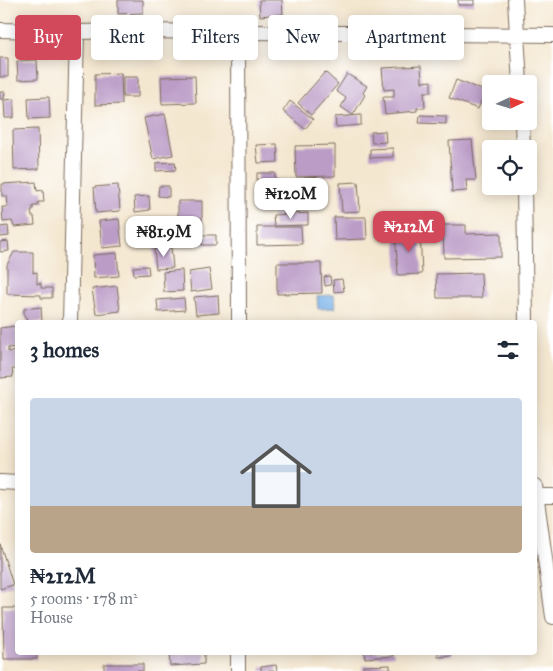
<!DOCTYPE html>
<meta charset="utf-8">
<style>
:root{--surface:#fff;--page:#f6f6f7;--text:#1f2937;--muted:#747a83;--accent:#d1495b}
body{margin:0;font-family:"IM FELL Great Primer",serif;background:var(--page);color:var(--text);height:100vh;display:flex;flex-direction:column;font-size:19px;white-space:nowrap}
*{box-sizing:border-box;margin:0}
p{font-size:16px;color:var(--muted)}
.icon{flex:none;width:28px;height:28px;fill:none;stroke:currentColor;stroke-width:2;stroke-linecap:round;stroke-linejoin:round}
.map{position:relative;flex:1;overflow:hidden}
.side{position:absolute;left:15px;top:320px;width:522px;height:335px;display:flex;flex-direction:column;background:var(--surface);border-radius:5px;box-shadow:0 2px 12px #0003}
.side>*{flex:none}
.top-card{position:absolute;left:15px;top:15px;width:524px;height:45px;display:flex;gap:10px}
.needle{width:32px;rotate:86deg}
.fabs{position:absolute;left:482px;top:75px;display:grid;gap:10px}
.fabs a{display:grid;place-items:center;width:55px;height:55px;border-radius:5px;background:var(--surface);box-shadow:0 2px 12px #0003;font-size:25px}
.price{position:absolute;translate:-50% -42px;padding:0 11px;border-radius:10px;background:#fff;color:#222;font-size:16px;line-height:32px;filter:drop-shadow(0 1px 2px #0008)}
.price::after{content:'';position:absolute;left:50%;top:30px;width:15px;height:11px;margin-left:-8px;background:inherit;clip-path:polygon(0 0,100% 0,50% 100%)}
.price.selected{background:var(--accent);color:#fff}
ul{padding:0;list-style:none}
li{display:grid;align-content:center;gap:10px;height:265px;padding:0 15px}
li span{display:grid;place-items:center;height:155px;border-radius:5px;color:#555}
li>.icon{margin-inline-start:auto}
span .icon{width:90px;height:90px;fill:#fffc;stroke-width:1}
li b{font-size:21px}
h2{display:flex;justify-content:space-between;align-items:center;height:60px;padding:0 15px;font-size:21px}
.pill{padding:0 18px;border-radius:5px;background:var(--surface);box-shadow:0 2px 12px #0003;font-size:18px;line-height:45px}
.pill.selected{background:var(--accent);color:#fff}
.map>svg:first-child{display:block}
</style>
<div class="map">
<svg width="553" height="671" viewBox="0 0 553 671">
<rect width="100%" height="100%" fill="#fff"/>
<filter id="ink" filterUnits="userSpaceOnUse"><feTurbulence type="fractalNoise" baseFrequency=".02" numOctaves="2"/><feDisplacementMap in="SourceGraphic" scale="10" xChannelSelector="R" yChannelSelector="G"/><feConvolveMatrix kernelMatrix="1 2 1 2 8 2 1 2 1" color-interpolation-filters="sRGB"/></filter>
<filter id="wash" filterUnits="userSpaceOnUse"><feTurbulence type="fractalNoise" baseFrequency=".0096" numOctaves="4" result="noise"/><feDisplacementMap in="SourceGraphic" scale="20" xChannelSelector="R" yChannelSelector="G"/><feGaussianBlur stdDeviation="1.12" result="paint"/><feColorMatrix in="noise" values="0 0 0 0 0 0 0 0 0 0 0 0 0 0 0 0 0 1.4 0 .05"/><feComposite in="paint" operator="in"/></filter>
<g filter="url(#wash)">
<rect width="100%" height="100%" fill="#f4e7d0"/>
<path fill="#77b0e7" stroke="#596d82" d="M 334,295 L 335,308 L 318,309 L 317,296 Z"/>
<g id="blocks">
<path fill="#bb9cc7" d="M 118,0 L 143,0 L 143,13 L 118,14 Z
M 259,0 L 282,0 L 283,14 L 260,16 Z
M 458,0 L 474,0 L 474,5 L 458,5 Z
M 0,58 L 8,58 L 8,77 L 0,77 Z
M 37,60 L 38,79 L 18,80 L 17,61 Z
M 421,66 L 422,82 L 431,81 L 431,92 L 424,92 L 425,108 L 417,108 L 417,111 L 385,114 L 383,97 L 394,97 L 394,89 L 384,90 L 382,68 Z
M 325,72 L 338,84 L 311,115 L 298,103 Z
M 121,73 L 122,104 L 95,105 L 95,74 Z
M 347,74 L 367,86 L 363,93 L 365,95 L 353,115 L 341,107 L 346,98 L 336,91 Z
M 195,76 L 196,103 L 162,104 L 161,77 Z
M 123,77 L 138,77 L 138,97 L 123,97 Z
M 456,80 L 485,91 L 478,109 L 449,98 Z
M 0,92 L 5,92 L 4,99 L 0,99 Z
M 49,97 L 50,118 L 29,119 L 28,98 Z
M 14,99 L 14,118 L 5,118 L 4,100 Z
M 290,101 L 313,119 L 305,129 L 283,111 Z
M 165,114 L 173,155 L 153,159 L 144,118 Z
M 361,115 L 361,125 L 336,127 L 335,117 Z
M 420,115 L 446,116 L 446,124 L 419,123 Z
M 38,129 L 39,169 L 14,170 L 13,130 Z
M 385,131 L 386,142 L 372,143 L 371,132 Z
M 472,140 L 476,180 L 466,180 L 467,191 L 452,192 L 449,141 Z
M 277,144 L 278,162 L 258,163 L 256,145 Z
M 335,145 L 335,176 L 296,177 L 295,146 Z
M 393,148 L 393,157 L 370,158 L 370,149 Z
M 175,162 L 176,170 L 156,171 L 156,163 Z
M 257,173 L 275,173 L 275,182 L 257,182 Z
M 36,182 L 37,191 L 43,190 L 44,202 L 38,202 L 38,206 L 33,206 L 33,210 L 31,210 L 32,217 L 34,216 L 35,225 L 14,227 L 12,221 L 3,222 L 2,207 L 8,207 L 7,196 L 2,196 L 2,184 Z
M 358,182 L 360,211 L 342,212 L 340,183 Z
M 118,185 L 120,211 L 96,213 L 94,187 Z
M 159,186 L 169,186 L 169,197 L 158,196 Z
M 283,186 L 284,203 L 260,204 L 260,187 Z
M 149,196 L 150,210 L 135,212 L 134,197 Z
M 178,201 L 202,201 L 202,223 L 198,223 L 198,241 L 178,242 Z
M 308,213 L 308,225 L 274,226 L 273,215 Z
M 334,217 L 366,217 L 367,239 L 335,240 Z
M 119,219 L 122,246 L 102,248 L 99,221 Z
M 443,225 L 466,225 L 466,234 L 501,233 L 501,257 L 444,258 Z
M 8,226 L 9,236 L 0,237 L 0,227 Z
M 257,227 L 301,227 L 302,244 L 257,245 Z
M 135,230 L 149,230 L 149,242 L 135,242 Z
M 420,230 L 422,274 L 398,275 L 395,232 Z
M 202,235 L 216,235 L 216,245 L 202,245 Z
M 8,241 L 9,251 L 0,252 L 0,242 Z
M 171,247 L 173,268 L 156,269 L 154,249 Z
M 14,252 L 33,252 L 33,273 L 37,272 L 37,284 L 41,283 L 41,288 L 52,288 L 52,298 L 41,298 L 41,295 L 7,294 L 7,265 Z
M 117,253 L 119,276 L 94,278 L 93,255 Z
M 277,263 L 321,263 L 322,293 L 277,294 Z
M 148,266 L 149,274 L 134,275 L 133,267 Z
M 209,269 L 212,289 L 191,292 L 189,272 Z
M 182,270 L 183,291 L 164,292 L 163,272 Z
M 481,273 L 482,298 L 437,298 L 436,274 Z
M 330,276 L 331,285 L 325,286 L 324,277 Z
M 342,279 L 344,291 L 334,292 L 333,280 Z
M 117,286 L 120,311 L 96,314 L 92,289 Z
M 218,295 L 219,313 L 196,315 L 194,297 Z
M 184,298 L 185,310 L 158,312 L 157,300 Z
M 41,307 L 42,322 L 27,322 L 26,317 L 24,317 L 24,309 Z
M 16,326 L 18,347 L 8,348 L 8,352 L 17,351 L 18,369 L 12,369 L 13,377 L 0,378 L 0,328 Z
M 0,544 L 13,585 L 0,589 Z
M 3,608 L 18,608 L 18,652 L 37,652 L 37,659 L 4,659 Z
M 169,652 L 204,652 L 204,664 L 170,666 Z
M 364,652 L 393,652 L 394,656 L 365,658 Z
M 438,652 L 452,652 L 452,656 L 438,657 Z
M 104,664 L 143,664 L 143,671 L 104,671 Z
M 276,665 L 277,671 L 261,671 L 261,667 Z
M 390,665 L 390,671 L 363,671 L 363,666 Z"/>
</g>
</g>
<g filter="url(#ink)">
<use href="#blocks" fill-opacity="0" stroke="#7c6c5c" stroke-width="1"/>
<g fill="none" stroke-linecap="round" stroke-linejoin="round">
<defs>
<path id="minor" d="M 515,0 L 520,84
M 0,30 L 77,32 L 130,31 L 553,35
M 238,32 L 239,322
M 522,121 L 523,149
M 524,186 L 526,322
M 70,322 L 77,32
M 0,482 L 18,483
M 535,486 L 553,617
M 535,496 L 553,496
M 238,671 L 238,652"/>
</defs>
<use href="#minor" stroke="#7c6c5c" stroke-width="16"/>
<use href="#minor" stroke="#fff" stroke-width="14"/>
</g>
</g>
</svg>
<div class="fabs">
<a><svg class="needle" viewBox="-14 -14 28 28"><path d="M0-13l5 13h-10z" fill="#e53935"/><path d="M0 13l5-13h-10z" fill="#747a83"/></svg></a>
<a><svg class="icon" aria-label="locate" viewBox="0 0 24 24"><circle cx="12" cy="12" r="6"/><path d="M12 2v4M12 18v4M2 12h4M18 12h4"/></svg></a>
</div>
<b class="price" style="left:291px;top:220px">₦120M</b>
<b class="price selected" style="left:409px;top:253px">₦212M</b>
<b class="price" style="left:164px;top:258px">₦81.9M</b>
<div class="top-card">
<a class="pill selected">Buy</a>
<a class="pill">Rent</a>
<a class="pill">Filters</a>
<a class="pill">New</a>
<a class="pill">Apartment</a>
</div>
<section class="side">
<h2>3 homes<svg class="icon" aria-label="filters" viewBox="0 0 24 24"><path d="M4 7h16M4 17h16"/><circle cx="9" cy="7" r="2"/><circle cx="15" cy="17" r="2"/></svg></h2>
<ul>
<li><span style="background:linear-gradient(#c9d6e8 70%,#b9a48a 0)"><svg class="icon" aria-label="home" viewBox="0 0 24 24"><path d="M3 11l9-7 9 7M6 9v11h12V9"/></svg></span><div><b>₦212M</b><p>5 rooms · 178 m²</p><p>House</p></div></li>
</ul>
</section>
</div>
